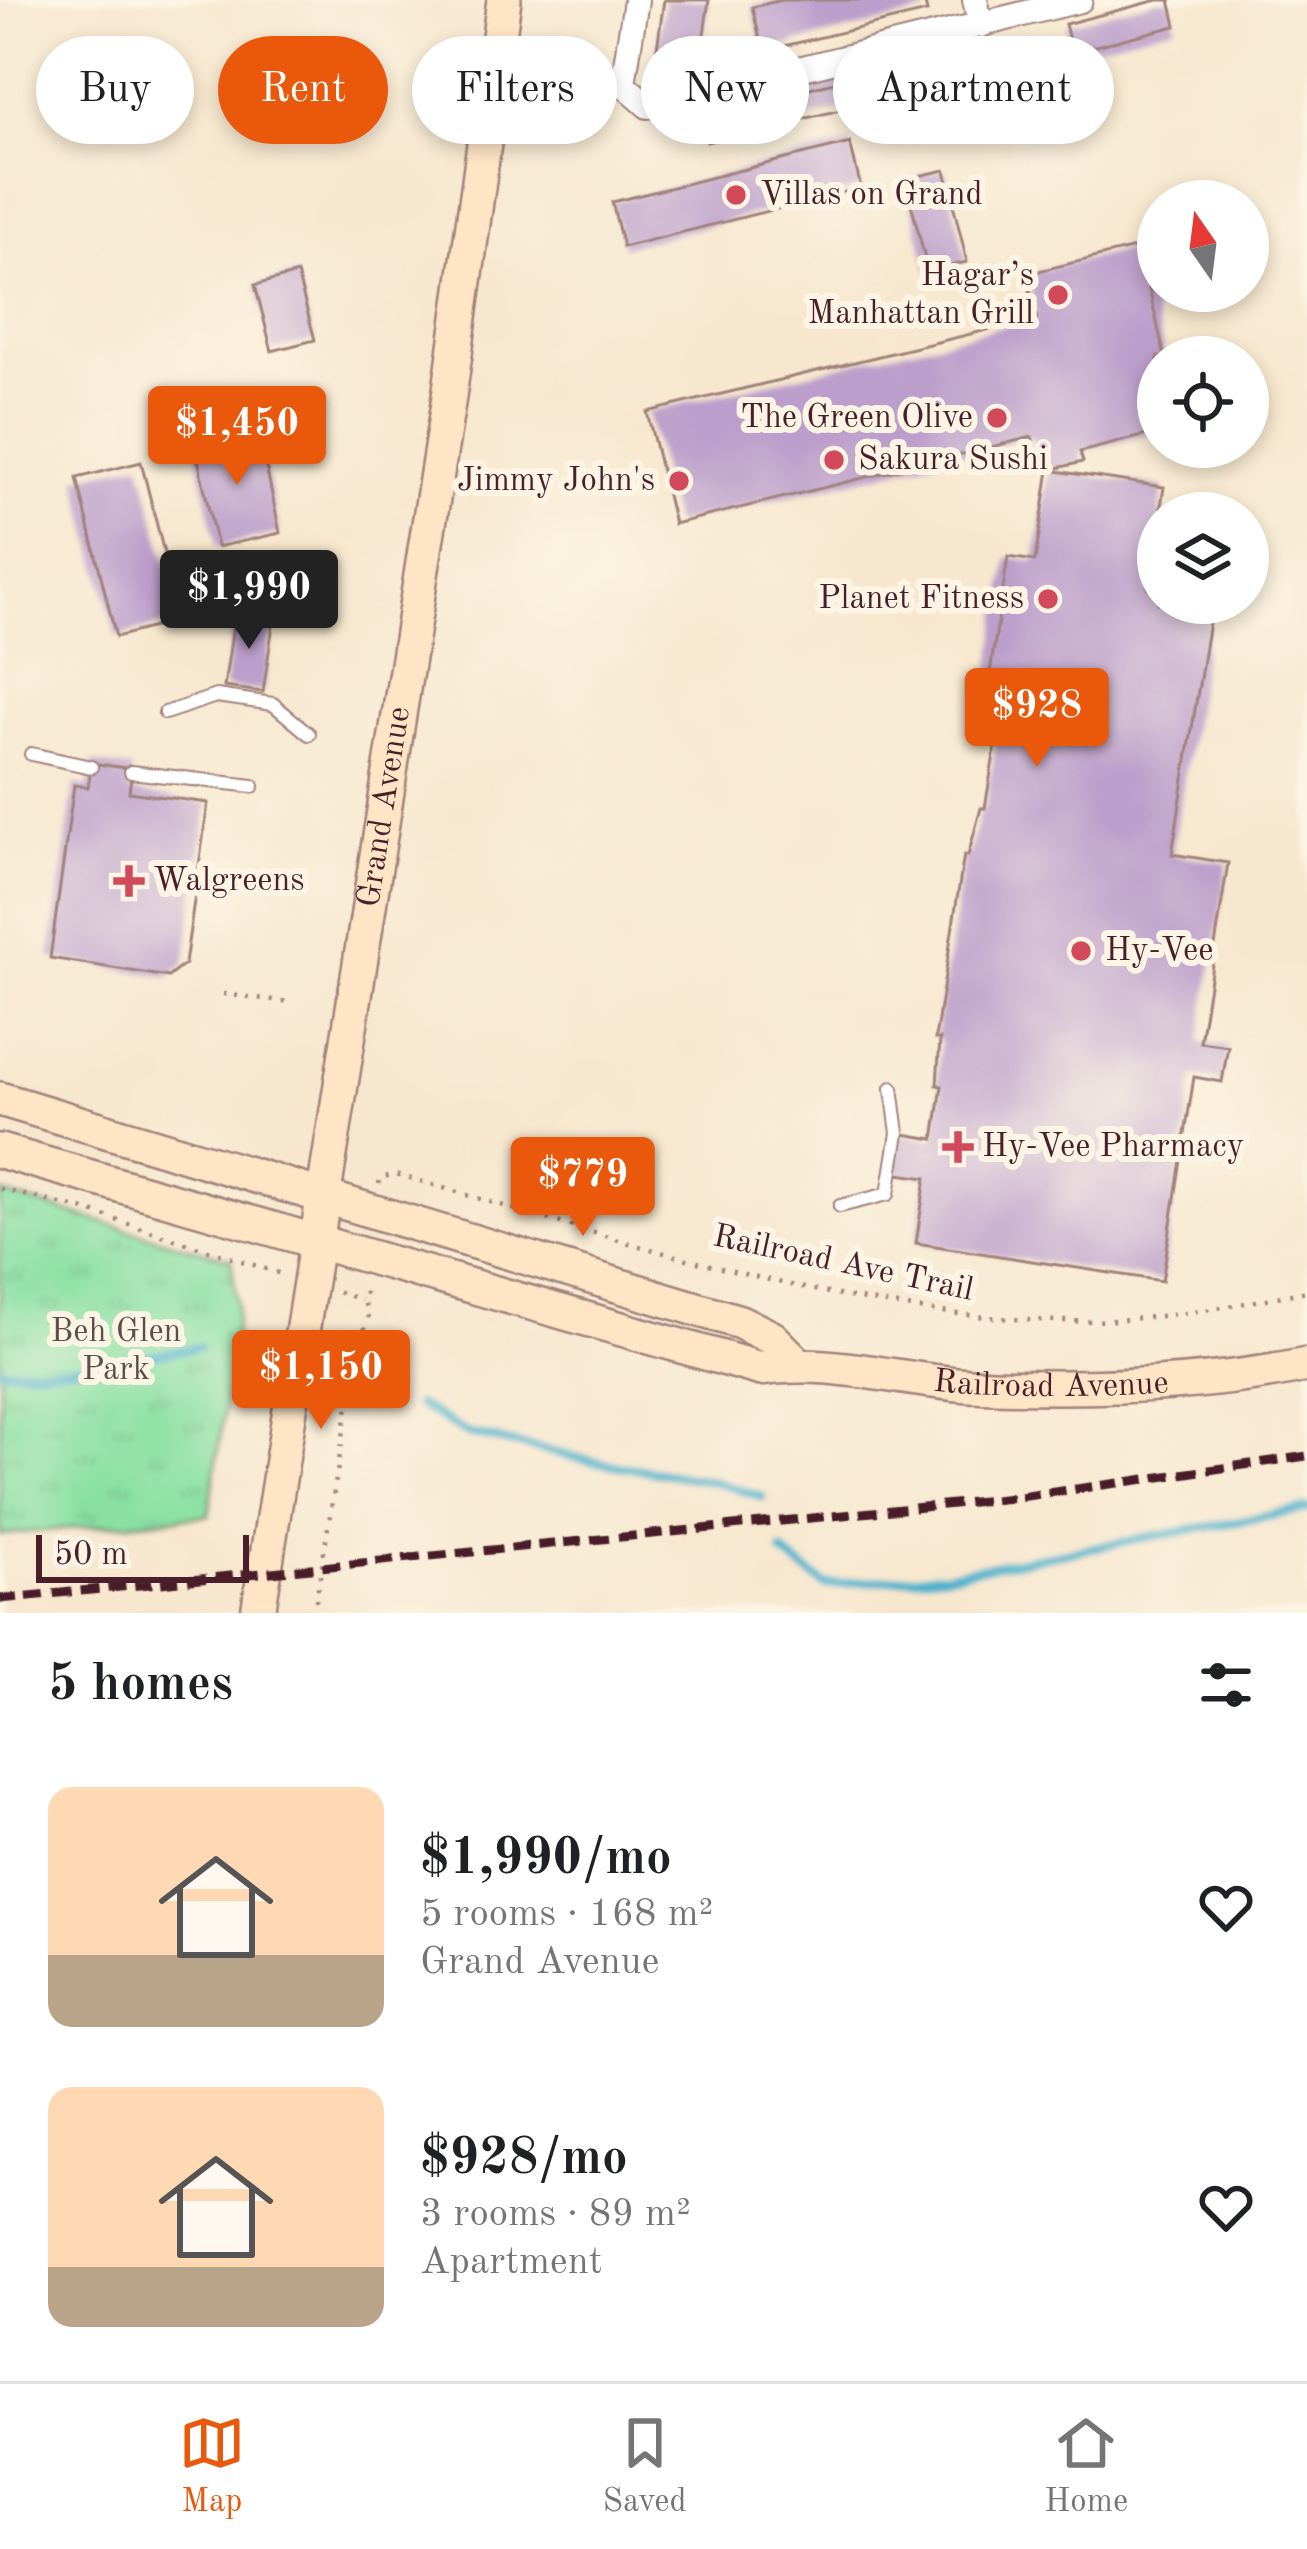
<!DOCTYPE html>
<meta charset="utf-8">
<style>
:root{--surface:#fff;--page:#f6f6f6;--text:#202124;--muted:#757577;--line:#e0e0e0;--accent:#ea580c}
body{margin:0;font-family:"Old Standard TT",serif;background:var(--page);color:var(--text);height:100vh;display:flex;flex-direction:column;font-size:45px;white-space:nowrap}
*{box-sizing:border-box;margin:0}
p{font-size:39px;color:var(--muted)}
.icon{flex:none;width:66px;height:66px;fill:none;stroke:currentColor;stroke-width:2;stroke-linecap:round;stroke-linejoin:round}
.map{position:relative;height:1613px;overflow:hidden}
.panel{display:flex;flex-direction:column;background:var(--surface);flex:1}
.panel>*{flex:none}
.top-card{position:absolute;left:36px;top:36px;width:1236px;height:108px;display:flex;gap:24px}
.needle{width:78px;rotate:346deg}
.fabs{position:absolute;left:1137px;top:180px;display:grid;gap:24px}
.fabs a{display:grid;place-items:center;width:132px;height:132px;border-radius:50%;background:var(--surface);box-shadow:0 6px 18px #0003;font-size:60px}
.scale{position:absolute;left:36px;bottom:30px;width:213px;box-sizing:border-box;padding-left:12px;border:6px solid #4a1f2b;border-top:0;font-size:33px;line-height:42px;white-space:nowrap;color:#4a1f2b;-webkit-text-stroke:9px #fcf5e5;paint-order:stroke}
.price{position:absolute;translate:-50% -102px;padding:0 27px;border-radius:12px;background:var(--accent);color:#fff;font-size:39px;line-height:78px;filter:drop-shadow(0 3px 6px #0008)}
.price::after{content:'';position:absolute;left:50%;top:72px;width:36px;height:27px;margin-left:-18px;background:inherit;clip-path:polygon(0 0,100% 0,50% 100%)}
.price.on{background:#222;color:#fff}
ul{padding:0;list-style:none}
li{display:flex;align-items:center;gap:36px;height:300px;padding:0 48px}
li span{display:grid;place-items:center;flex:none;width:336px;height:240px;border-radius:24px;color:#555}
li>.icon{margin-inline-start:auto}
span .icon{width:144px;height:144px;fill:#fffc;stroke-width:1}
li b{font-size:51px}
h2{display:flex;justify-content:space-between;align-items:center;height:144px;padding:0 48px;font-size:51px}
.pill{padding:0 42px;border-radius:54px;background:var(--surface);box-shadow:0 6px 18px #0003;font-size:42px;line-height:108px}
.pill.on{background:var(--accent);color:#fff}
.tabs{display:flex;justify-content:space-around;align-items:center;height:168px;border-top:3px solid var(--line);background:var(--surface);font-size:33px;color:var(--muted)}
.tabs a{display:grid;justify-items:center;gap:6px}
.tabs .on{color:var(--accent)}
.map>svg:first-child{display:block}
</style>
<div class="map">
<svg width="1307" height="1613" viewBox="0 0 1307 1613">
<defs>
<pattern id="park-tufts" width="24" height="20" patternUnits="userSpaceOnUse" patternTransform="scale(3)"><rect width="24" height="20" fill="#89e0a3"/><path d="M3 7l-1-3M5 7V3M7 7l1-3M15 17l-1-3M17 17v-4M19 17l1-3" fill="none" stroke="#78c08c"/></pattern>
</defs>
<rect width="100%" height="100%" fill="#fcf5e5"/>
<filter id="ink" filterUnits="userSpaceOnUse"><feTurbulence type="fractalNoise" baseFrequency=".00833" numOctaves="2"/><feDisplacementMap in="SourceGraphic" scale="24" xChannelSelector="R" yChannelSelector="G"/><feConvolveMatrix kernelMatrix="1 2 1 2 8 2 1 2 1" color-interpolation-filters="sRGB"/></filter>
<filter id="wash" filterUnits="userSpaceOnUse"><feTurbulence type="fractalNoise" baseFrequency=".004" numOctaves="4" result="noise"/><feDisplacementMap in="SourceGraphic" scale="48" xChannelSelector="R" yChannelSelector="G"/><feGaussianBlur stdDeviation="2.7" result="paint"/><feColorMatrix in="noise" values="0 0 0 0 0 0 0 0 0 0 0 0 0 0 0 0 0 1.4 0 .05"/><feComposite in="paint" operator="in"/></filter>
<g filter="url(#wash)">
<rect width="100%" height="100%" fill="#f7e7ce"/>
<path fill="url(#park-tufts)" stroke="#6a8067" stroke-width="3" d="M 0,1193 L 231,1259 L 237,1306 L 235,1335 L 209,1515 L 0,1535 Z"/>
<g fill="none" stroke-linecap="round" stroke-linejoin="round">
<path stroke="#4eb2cc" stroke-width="9" d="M 0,1369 C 67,1372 134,1358 199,1347
M 418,1405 L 466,1433 L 596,1462 L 712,1481 L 762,1497
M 782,1552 L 825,1585 L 946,1574 L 1307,1509"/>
</g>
<g id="blocks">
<path fill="#bb9ecb" d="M 664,0 L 709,0 L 699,68 L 655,62 Z
M 782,0 L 924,0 L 927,12 L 763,51 L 752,7 Z
M 1158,0 L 1170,0 L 1176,26 L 1072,52 L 1065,24 Z
M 851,78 L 857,106 L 707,142 L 701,114 Z
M 850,143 L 861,188 L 623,247 L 612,202 Z
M 945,170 L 967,262 L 928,271 L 905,179 Z
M 1139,247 L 1165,357 L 1158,357 L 1158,432 L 1080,452 L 1083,462 L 1049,470 L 1164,487 L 1148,588 L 1158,590 L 1158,603 L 1212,603 L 1172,854 L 1228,863 L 1200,1042 L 1228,1046 L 1222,1082 L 1194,1077 L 1162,1281 L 916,1243 L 926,1178 L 892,1173 L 898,1133 L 934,1139 L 942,1086 L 937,1085 L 940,1039 L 935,1039 L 964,855 L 968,856 L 981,808 L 985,808 L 1002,707 L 985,704 L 1008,557 L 1035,561 L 1049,470 L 1041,472 L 1032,437 L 674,524 L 647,412 L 1037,318 L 1026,274 Z
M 297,274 L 315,340 L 272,351 L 255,285 Z
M 249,429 L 253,449 L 262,447 L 280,533 L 217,547 L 194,441 Z
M 141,462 L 181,620 L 116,637 L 77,478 Z
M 235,613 L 274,618 L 263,692 L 224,687 Z
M 92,763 L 132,769 L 129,792 L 208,803 L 185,964 L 168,977 L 50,958 L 74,785 L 88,787 Z"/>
</g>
</g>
<g filter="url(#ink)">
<use href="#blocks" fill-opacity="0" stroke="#a0837c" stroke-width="3"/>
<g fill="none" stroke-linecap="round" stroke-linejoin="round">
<defs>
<path id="service" d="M 165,713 L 216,696 L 273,704 L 309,734
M 31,754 L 91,767
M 131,772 L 253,786
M 840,1206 L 888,1194 L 898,1133 L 892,1088"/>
<path id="minor" d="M 636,0 L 623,84 L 648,106 L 1080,0
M 975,0 L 981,25"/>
<g id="secondary">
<path d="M 0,1099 L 740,1322 L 772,1338 L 797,1363"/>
<path id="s1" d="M 0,1151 L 761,1369 C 831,1358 900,1381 970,1385 C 1081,1390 1198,1387 1307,1365"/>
<path id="s2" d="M 258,1613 L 449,397 L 504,0"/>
</g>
</defs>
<use href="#service" stroke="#a0837c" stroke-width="16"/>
<use href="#minor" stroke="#a0837c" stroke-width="28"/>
<use href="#secondary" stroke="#a0837c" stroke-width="38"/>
<path stroke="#a0837c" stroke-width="4.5" stroke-dasharray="3 9" stroke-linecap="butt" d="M 223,994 L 290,1002
M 379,1184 L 380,1178 L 396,1174 C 611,1236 838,1317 1063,1321 C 1144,1323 1228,1307 1307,1291
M 0,1189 L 89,1211 L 281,1274
M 338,1292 L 361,1300
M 314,1613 L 356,1357 L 368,1317 L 364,1301 L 366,1284"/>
<use href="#service" stroke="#fff" stroke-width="12"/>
<use href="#minor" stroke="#fff" stroke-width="24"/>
<use href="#secondary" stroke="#fee5c5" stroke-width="33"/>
<path stroke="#4a1f2b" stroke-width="9" stroke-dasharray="18 9" stroke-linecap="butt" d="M 0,1599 L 1013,1498 L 1307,1456"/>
</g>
</g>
<g fill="#d1495b" stroke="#fcf5e5" stroke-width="4.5">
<circle cx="736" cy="195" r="12"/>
<circle cx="1058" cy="295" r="12"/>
<circle cx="997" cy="418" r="12"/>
<circle cx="834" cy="460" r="12"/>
<circle cx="679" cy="481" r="12"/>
<circle cx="1048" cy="599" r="12"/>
<path d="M123 863h12v12h12v12h-12v12h-12v-12h-12v-12h12z"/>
<circle cx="1081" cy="951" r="12"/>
<path d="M952 1129h12v12h12v12h-12v12h-12v-12h-12v-12h12z"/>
</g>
<g text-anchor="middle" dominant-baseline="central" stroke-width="12" stroke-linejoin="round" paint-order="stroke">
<g font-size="33" fill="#4a1f2b" stroke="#fcf5e5" text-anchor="start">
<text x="760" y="195">Villas on Grand</text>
<text x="1034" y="276" text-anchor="end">Hagar’s<tspan x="1034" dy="38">Manhattan Grill</tspan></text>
<text x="973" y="418" text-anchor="end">The Green Olive</text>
<text x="858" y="460">Sakura Sushi</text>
<text x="655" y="481" text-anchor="end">Jimmy John's</text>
<text x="1024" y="599" text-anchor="end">Planet Fitness</text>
<text x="153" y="881">Walgreens</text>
<text x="1105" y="951">Hy-Vee</text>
<text x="982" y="1147">Hy-Vee Pharmacy</text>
</g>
<g font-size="33" fill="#4a1f2b" stroke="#fcf5e5">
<text stroke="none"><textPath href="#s2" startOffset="816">Grand Avenue</textPath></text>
<text transform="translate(843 1264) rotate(12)">Railroad Ave Trail</text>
<text stroke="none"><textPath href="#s1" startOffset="1083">Railroad Avenue</textPath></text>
</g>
<g font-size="33" fill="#5a4f49" stroke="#fcf5e5">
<text x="116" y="1332">Beh Glen<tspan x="116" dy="38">Park</tspan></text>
</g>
</g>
</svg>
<div class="fabs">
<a><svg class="needle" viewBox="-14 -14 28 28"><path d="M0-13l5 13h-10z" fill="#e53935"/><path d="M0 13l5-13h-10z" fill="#757577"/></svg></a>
<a><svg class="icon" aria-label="locate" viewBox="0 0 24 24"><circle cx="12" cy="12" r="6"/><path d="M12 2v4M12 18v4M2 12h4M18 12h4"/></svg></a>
<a><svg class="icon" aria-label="layers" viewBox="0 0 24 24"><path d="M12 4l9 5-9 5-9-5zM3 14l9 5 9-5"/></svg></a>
</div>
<div class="scale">50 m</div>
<b class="price" style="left:237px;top:488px">$1,450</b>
<b class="price on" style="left:249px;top:652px">$1,990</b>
<b class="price" style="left:1037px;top:770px">$928</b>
<b class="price" style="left:583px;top:1239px">$779</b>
<b class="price" style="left:321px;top:1432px">$1,150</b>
<div class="top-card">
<a class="pill">Buy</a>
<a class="pill on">Rent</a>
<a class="pill">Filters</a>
<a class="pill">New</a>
<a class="pill">Apartment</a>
</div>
</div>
<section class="panel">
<h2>5 homes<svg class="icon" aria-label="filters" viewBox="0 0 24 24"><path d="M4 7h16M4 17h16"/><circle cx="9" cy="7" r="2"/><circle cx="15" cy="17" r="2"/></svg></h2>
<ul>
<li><span style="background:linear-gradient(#ffd9b3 70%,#b9a48a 0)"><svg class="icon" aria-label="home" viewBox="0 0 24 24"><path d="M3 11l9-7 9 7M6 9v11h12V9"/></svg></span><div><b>$1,990/mo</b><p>5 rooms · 168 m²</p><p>Grand Avenue</p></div><svg class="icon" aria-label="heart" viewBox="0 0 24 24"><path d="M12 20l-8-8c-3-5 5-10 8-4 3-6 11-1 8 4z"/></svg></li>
<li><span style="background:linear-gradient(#ffd9b3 75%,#b9a48a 0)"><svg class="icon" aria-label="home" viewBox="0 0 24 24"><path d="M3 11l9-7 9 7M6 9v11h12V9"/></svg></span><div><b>$928/mo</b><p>3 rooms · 89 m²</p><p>Apartment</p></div><svg class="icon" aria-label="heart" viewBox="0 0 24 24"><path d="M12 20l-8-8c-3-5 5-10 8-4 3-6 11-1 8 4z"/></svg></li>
</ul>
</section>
<nav class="tabs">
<a class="on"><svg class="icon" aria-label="map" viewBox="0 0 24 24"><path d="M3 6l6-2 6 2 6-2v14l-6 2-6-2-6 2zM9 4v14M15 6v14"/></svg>Map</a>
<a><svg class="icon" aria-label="saved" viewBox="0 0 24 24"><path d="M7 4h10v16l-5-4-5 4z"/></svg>Saved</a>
<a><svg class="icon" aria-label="home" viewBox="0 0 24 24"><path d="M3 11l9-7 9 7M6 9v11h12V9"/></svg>Home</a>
</nav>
